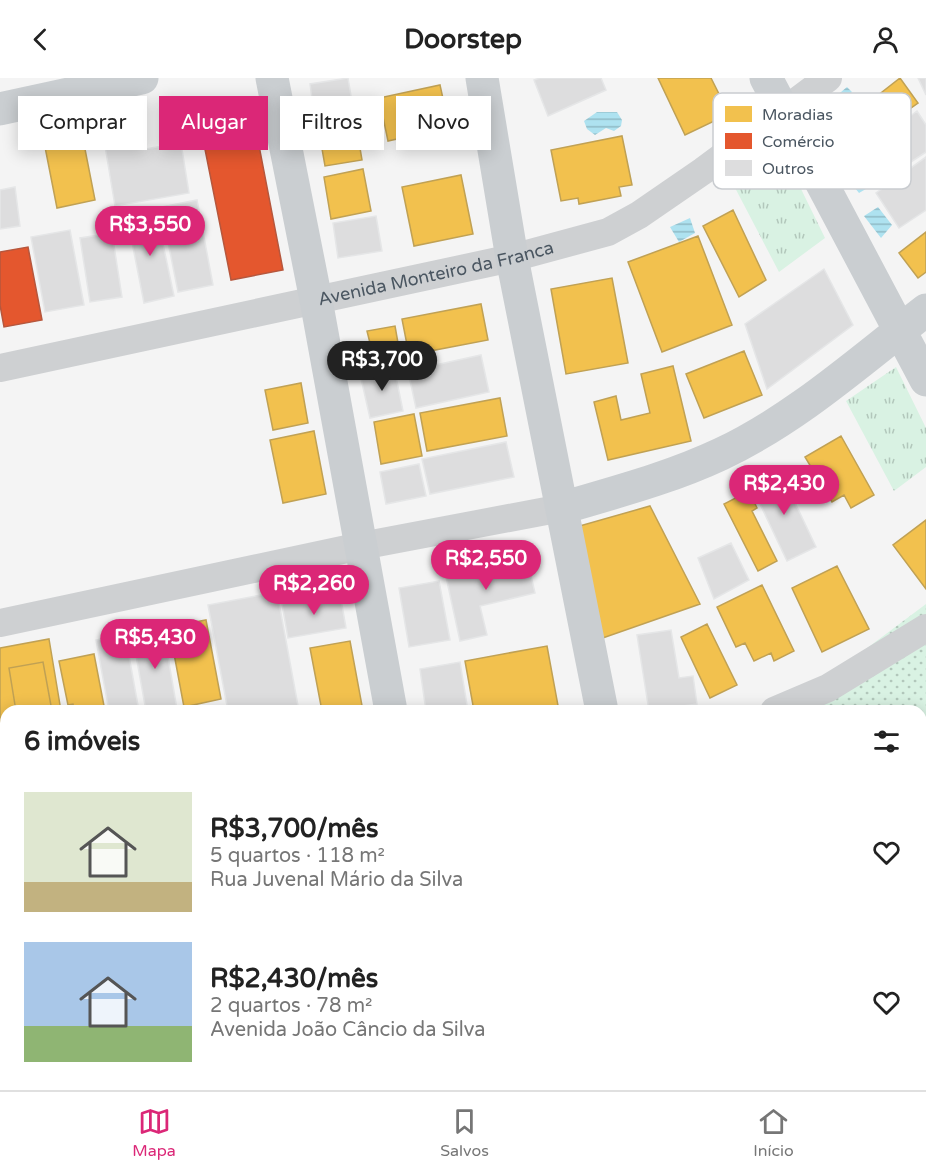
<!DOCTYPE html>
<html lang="pt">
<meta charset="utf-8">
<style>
:root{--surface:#fff;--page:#f2f2f2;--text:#222;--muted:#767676;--line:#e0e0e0;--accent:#db2777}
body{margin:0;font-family:"Varela Round",sans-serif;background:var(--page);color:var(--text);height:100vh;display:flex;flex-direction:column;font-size:22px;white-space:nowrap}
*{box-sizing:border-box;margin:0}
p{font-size:20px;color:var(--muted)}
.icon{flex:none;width:33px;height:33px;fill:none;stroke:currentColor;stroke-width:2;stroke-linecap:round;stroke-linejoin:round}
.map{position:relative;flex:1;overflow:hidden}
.panel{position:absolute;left:0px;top:627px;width:927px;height:386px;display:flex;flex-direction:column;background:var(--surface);border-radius:18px 18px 0 0;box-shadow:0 3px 15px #0003}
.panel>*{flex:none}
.banner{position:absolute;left:18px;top:18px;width:600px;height:54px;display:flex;gap:12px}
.price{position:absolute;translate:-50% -51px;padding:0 14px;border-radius:21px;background:var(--accent);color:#fff;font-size:20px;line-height:39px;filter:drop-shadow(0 2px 3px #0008)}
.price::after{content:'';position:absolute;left:50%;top:36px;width:18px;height:14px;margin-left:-9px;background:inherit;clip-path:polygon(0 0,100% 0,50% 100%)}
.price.selected{background:#222;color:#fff}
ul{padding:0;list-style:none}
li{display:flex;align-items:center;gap:18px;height:150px;padding:0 24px}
li span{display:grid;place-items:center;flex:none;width:168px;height:120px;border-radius:0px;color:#555}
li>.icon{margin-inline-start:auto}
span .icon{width:72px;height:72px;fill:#fffc;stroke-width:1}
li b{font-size:26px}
h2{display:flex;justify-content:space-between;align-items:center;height:72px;padding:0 24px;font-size:26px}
.tag{padding:0 21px;border-radius:0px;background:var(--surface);box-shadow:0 3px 15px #0003;font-size:21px;line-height:54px}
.tag.selected{background:var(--accent);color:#fff}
header{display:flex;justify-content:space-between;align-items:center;height:78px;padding:0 24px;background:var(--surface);font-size:27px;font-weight:700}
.dock{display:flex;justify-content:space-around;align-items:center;height:84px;border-top:2px solid var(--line);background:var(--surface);font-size:16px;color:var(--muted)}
.dock a{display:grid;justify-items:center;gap:3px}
.dock .selected{color:var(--accent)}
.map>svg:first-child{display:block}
</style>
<header><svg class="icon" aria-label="back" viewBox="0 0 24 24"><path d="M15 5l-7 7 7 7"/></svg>Doorstep<svg class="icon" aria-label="person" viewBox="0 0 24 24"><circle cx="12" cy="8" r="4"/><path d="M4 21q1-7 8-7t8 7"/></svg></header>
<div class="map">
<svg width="926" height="1012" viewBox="0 0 926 1012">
<defs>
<pattern id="grass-tufts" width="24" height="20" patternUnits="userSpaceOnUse" patternTransform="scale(1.5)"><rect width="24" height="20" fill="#d9f2e3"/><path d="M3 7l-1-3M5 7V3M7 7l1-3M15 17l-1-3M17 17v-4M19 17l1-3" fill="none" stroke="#b2c7bb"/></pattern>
<pattern id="park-dots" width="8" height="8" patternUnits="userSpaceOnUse" patternTransform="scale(1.5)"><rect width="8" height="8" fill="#d9f2e3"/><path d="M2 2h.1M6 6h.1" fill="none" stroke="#b2c7bb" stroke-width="1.8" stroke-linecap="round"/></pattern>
<pattern id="water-rules" width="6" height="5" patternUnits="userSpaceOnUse" patternTransform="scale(1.5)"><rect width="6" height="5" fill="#aee2f0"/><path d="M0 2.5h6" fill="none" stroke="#90bac6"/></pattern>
</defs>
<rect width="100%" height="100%" fill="#f4f4f4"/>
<path fill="url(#grass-tufts)" d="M 781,70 L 825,160 L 779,194 L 732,104 Z
M 896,289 L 926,350 L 926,389 L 894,413 L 846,323 Z"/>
<path fill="url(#park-dots)" d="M 926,526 L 926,920 L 921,922 L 921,633 L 783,633 Z
M 692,1007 L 692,1006 L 728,1007 L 715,1012 L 693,1012 Z"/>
<path fill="url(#water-rules)" d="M 847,9 L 852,14 L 847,19 L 855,28 L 834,42 L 823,29 Z
M 597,34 L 617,34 L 622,42 L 621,48 L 614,53 L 606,50 L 595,57 L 587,51 L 584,43 Z
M 854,84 L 871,108 L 859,115 L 842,94 Z
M 878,129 L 892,147 L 881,160 L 864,138 Z
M 690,140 L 695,155 L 679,164 L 670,149 Z"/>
<path fill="#f2c14e" stroke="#c0a154" stroke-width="1.5" d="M 658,0 L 711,0 L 729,36 L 685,57 Z
M 900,0 L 918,25 L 850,73 L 835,51 Z
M 440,7 L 447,39 L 429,43 L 432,53 L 388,63 L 379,20 Z
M 355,41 L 362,82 L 325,88 L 318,48 Z
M 622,58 L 632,107 L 619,109 L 621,118 L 579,126 L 578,120 L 561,123 L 551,72 Z
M 83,61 L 95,122 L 57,130 L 45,69 Z
M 363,91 L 371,133 L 331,141 L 324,99 Z
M 461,97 L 473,156 L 414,168 L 402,109 Z
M 733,132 L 766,202 L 739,219 L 703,148 Z
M 926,154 L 926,194 L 918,200 L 899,175 Z
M 698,158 L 732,247 L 662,274 L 628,184 Z
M 612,200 L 628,285 L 566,296 L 551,211 Z
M 481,226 L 488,262 L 409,277 L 402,241 Z
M 395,248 L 401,282 L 358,291 L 354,268 L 370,265 L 367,253 Z
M 744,273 L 762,317 L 704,340 L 686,296 Z
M 673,288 L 691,363 L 608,382 L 594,324 L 616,318 L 621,342 L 650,335 L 641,296 Z
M 301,305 L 308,345 L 273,352 L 265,312 Z
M 500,320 L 507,358 L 427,373 L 420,335 Z
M 414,336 L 422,378 L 381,386 L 374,344 Z
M 314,353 L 326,416 L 283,425 L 270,362 Z
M 841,358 L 874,417 L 851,430 L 844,417 L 832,424 L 805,379 Z
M 749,413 L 757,430 L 752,433 L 777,483 L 758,493 L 724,426 Z
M 650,428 L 700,526 L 597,562 L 576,449 Z
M 926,442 L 926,511 L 893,467 Z
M 837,488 L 869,551 L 822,574 L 792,510 Z
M 762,507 L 794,573 L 774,583 L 771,575 L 754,583 L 745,565 L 736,569 L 717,529 Z
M 206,542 L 221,621 L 184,629 L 169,549 Z
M 707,546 L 737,607 L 710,620 L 681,559 Z
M 49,561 L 61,633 L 6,633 L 6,671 L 0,672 L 0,570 Z
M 350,563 L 363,633 L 322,633 L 310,570 Z
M 547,568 L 559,633 L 474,633 L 465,583 Z
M 94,576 L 105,633 L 75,633 L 73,626 L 68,627 L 59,583 Z
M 43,584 L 52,633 L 16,633 L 9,590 Z
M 0,714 L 6,747 L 6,761 L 0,762 Z
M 922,988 L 926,998 L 926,1012 L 895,1012 L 893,1006 L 921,1006 Z
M 498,1006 L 539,1006 L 540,1012 L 499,1012 Z
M 588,1006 L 638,1006 L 639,1012 L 589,1012 Z"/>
<path fill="#e4572e" stroke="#b6573d" stroke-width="1.5" d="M 250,21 L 283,192 L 231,202 L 197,31 Z
M 28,169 L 42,242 L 4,249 L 0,227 L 0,174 Z"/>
<path fill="#ddddde" stroke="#e5e6e7" stroke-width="1.5" d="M 348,0 L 354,36 L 315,42 L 310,6 Z
M 540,0 L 601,0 L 606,12 L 548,38 L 534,2 Z
M 918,0 L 926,0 L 926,17 Z
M 917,33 L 926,47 L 926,74 L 879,105 L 859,76 Z
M 141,49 L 145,71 L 181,65 L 189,115 L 115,128 L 103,56 Z
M 926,79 L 926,132 L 899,150 L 876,115 Z
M 15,109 L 20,148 L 0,151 L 0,112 Z
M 197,122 L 213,207 L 178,214 L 161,129 Z
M 156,133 L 174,218 L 144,225 L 127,139 Z
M 376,138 L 382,173 L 338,180 L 333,145 Z
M 70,152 L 84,227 L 45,234 L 31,159 Z
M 112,155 L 122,219 L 90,224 L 80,160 Z
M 824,191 L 853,247 L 767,311 L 745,246 Z
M 481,277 L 489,314 L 416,330 L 408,293 Z
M 394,289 L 403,333 L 370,340 L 360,296 Z
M 506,364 L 514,399 L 430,416 L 422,381 Z
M 419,386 L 426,418 L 386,426 L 380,394 Z
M 780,393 L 816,469 L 787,483 L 751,407 Z
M 731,465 L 749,502 L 714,521 L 698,480 Z
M 526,476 L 535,515 L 480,528 L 487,557 L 460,563 L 445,494 Z
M 439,503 L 450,562 L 409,569 L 399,510 Z
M 277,514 L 299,633 L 228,633 L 208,527 Z
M 340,516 L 346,550 L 288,560 L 282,526 Z
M 163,550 L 177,631 L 146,633 L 132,555 Z
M 671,552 L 679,600 L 693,598 L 697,626 L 649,633 L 637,557 Z
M 125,556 L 139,633 L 109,633 L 96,562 Z
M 460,584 L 468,633 L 426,633 L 420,591 Z
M 6,838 L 6,1001 L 0,1002 L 0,839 Z
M 428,1007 L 429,1012 L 399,1012 Z"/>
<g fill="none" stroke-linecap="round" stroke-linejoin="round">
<g stroke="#ced0d2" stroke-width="28">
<path id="s1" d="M 0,290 L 512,180 L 608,154 L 639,137 L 703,93 L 828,0"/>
<path d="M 0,545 L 361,468 L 562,430"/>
<path d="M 774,633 L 828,610 L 926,550"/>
<path d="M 0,800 L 6,799"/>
<path d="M 170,1012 L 201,1006"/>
</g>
<path stroke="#caced1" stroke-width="33" d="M 272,0 L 316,222 L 391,633
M 482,0 L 512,180 L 602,633
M 766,0 L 926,302
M 0,31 L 142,0
M 562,430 C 616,414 670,400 721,376 C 797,340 860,283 926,232
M 921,931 L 926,928
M 459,1006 L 460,1012
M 669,1006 L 670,1012
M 746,1012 L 758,1006"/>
</g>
<g text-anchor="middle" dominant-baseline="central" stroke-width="6" stroke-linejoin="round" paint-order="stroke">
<g font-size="18" fill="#4a5661" stroke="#fff">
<text stroke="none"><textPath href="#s1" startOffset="446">Avenida Monteiro da Franca</textPath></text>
</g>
</g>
<rect x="713" y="15" width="198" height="96" rx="9" fill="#fff" stroke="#c9ccd0" stroke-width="1.5"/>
<rect x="725" y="28" width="27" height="16" fill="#f2c14e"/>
<rect x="725" y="55" width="27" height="16" fill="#e4572e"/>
<rect x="725" y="82" width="27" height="16" fill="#ddddde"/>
<g font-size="16" fill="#4a5661">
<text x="762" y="42">Moradias</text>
<text x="762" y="69">Comércio</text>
<text x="762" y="96">Outros</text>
</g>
</svg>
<b class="price" style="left:150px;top:179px">R$3,550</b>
<b class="price selected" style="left:382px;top:314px">R$3,700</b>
<b class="price" style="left:784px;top:438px">R$2,430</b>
<b class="price" style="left:486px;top:513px">R$2,550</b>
<b class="price" style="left:314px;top:538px">R$2,260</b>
<b class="price" style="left:155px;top:592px">R$5,430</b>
<div class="banner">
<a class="tag">Comprar</a>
<a class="tag selected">Alugar</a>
<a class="tag">Filtros</a>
<a class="tag">Novo</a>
</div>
<section class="panel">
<h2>6 imóveis<svg class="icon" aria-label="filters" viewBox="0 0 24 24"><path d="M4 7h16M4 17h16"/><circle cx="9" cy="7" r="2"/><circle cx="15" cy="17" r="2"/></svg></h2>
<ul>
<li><span style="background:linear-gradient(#dfe7d0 75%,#c2b280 0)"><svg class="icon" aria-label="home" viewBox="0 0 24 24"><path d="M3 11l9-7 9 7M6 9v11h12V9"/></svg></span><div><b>R$3,700/mês</b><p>5 quartos · 118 m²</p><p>Rua Juvenal Mário da Silva</p></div><svg class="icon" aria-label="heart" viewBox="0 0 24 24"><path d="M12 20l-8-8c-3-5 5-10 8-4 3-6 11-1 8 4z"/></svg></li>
<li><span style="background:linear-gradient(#a9c7e8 70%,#8fb573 0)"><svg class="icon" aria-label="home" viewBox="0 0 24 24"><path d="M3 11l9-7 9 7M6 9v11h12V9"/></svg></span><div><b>R$2,430/mês</b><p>2 quartos · 78 m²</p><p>Avenida João Câncio da Silva</p></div><svg class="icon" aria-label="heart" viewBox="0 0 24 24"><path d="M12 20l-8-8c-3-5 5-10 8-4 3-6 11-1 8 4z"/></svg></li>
</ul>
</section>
</div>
<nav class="dock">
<a class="selected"><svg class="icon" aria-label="map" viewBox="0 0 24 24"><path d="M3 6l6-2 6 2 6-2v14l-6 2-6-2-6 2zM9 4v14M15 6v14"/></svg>Mapa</a>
<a><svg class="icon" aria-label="saved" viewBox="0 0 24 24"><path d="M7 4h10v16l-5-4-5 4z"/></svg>Salvos</a>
<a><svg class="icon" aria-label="home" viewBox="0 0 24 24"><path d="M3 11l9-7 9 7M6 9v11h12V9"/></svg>Início</a>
</nav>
